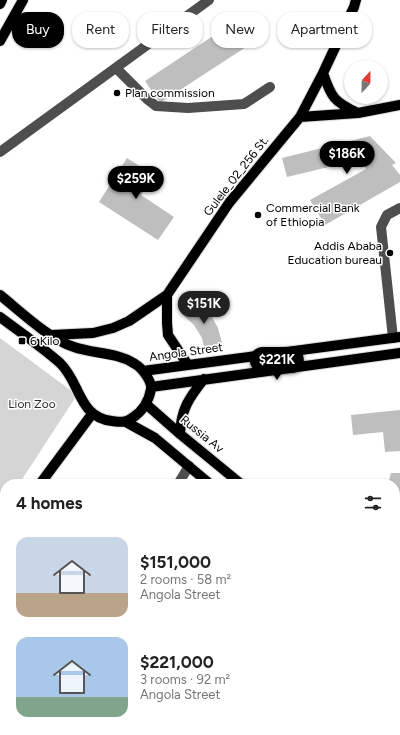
<!DOCTYPE html>
<meta charset="utf-8">
<style>
:root{--surface:#fff;--page:#f6f6f6;--text:#222;--muted:#767676;--accent:#000}
body{margin:0;font-family:Figtree,sans-serif;background:var(--page);color:var(--text);height:100vh;display:flex;flex-direction:column;font-size:15px;white-space:nowrap}
*{box-sizing:border-box;margin:0}
p{font-size:13px;color:var(--muted)}
.icon{flex:none;width:22px;height:22px;fill:none;stroke:currentColor;stroke-width:2;stroke-linecap:round;stroke-linejoin:round}
.map{position:relative;flex:1;overflow:hidden}
.sheet{position:absolute;left:0px;top:479px;width:400px;height:256px;display:flex;flex-direction:column;background:var(--surface);border-radius:16px 16px 0 0;box-shadow:0 1px 3px #0004}
.sheet>*{flex:none}
.guide{position:absolute;left:12px;top:12px;width:376px;height:36px;display:flex;gap:8px}
.needle{width:26px;rotate:22deg}
.buttons{position:absolute;left:344px;top:60px;display:grid;gap:8px}
.buttons a{display:grid;place-items:center;width:44px;height:44px;border-radius:50%;background:var(--surface);box-shadow:0 1px 3px #0004;font-size:20px}
.price{position:absolute;translate:-50% -34px;padding:0 9px;border-radius:14px;background:var(--accent);color:#fff;font-size:13px;line-height:26px;filter:drop-shadow(0 1px 2px #0008)}
.price::after{content:'';position:absolute;left:50%;top:24px;width:12px;height:9px;margin-left:-6px;background:inherit;clip-path:polygon(0 0,100% 0,50% 100%)}
.price.current{background:#222;color:#fff}
ul{padding:0;list-style:none}
li{display:flex;align-items:center;gap:12px;height:100px;padding:0 16px}
li span{display:grid;place-items:center;flex:none;width:112px;height:80px;border-radius:12px;color:#555}
li>.icon{margin-inline-start:auto}
span .icon{width:48px;height:48px;fill:#fffc;stroke-width:1}
li b{font-size:17px}
h2{display:flex;justify-content:space-between;align-items:center;height:48px;padding:0 16px;font-size:17px}
.tag{padding:0 14px;border-radius:16px;background:var(--surface);box-shadow:0 1px 3px #0004;font-size:14px;line-height:36px}
.tag.current{background:var(--accent);color:#fff}
.map>svg:first-child{display:block}
</style>
<div class="map">
<svg width="400" height="735" viewBox="0 0 400 735">
<rect width="100%" height="100%" fill="#fff"/>
<path fill="#d5d5d5" d="M 0,338 L 77,395 L 19,484 L 5,484 L 5,505 L 0,513 Z"/>
<path fill="#bebebe" d="M 231,24 L 246,47 L 160,103 L 145,81 Z
M 370,136 L 396,163 L 392,165 L 400,175 L 400,182 L 325,225 L 310,200 L 366,169 L 362,159 L 287,177 L 282,158 Z
M 127,158 L 154,175 L 141,195 L 174,217 L 158,240 L 99,202 Z
M 197,302 L 209,312 L 218,328 L 222,343 L 204,347 L 202,338 L 194,325 L 184,316 Z
M 400,410 L 400,451 L 385,452 L 383,432 L 353,435 L 351,415 Z
M 391,473 L 400,473 L 400,523 L 398,525 L 395,521 L 395,484 L 388,484 Z
M 395,534 L 400,540 L 400,542 L 395,546 Z"/>
<g fill="none" stroke-linecap="round" stroke-linejoin="round">
<defs>
<path id="major" d="M 0,4 L 2,0
M 0,41 L 23,0
M 323,73 C 331,97 334,102 358,113
M 300,117 L 358,113 L 400,105
M 0,295 C 21,312 49,339 74,347 C 94,354 117,352 135,364 C 142,368 152,381 151,389 C 149,401 142,412 132,418 C 125,423 120,422 112,421 C 78,417 81,383 60,363 C 42,347 20,332 0,317
M 167,295 L 167,323 L 168,335 L 188,365
M 51,335 L 93,333 L 113,328 L 129,321 L 167,295 L 229,203 L 300,117 L 323,73 L 354,7 L 356,0
M 143,371 L 400,337
M 151,387 L 400,353
M 146,404 L 180,434 L 241,484
M 126,422 L 155,438 L 210,484
M 180,434 C 181,409 189,398 204,379
M 40,484 L 92,414
M 0,537 L 5,530
M 395,641 L 400,648
M 395,677 L 400,683"/>
</defs>
<use href="#major" stroke="#dbdbdb" stroke-width="12"/>
<path stroke="#4e4e4e" stroke-width="10" d="M 116,68 L 147,99 L 156,106 L 188,108 L 244,104 L 270,87
M 0,152 L 209,0
M 393,338 L 381,227 L 387,215 L 400,208
M 178,484 L 189,466
M 275,735 L 279,730"/>
<use href="#major" stroke="#000" stroke-width="10"/>
</g>
<g fill="#000" stroke="#fff" stroke-width="1.5">
<circle cx="117" cy="93" r="4"/>
<circle cx="258" cy="215" r="4"/>
<circle cx="390" cy="253" r="4"/>
<rect x="18" y="337" width="8" height="8" rx="2"/>
</g>
<g text-anchor="middle" dominant-baseline="central" stroke-width="3" stroke-linejoin="round" paint-order="stroke">
<g font-size="12" fill="#000" stroke="#fff" text-anchor="start">
<text x="125" y="93">Plan commission</text>
<text x="266" y="208">Commercial Bank<tspan x="266" dy="14">of Ethiopia</tspan></text>
<text x="382" y="246" text-anchor="end">Addis Ababa<tspan x="382" dy="14">Education bureau</tspan></text>
<text x="30" y="341">6 Kilo</text>
</g>
<g font-size="12" fill="#000" stroke="#fff">
<text transform="translate(236 176) rotate(-52)">Gulele_02_256 St.</text>
<text transform="translate(186 352) rotate(-8)">Angola Street</text>
<text transform="translate(202 434) rotate(39)">Russia Av</text>
</g>
<g font-size="12" fill="#2c2c2c" stroke="#fff">
<text x="32" y="404">Lion Zoo</text>
</g>
</g>
</svg>
<div class="buttons">
<a><svg class="needle" viewBox="-14 -14 28 28"><path d="M0-13l5 13h-10z" fill="#e53935"/><path d="M0 13l5-13h-10z" fill="#767676"/></svg></a>
</div>
<b class="price" style="left:347px;top:175px">$186K</b>
<b class="price" style="left:136px;top:200px">$259K</b>
<b class="price current" style="left:204px;top:325px">$151K</b>
<b class="price" style="left:277px;top:381px">$221K</b>
<div class="guide">
<a class="tag current">Buy</a>
<a class="tag">Rent</a>
<a class="tag">Filters</a>
<a class="tag">New</a>
<a class="tag">Apartment</a>
</div>
<section class="sheet">
<h2>4 homes<svg class="icon" aria-label="filters" viewBox="0 0 24 24"><path d="M4 7h16M4 17h16"/><circle cx="9" cy="7" r="2"/><circle cx="15" cy="17" r="2"/></svg></h2>
<ul>
<li><span style="background:linear-gradient(#c9d6e8 70%,#b9a48a 0)"><svg class="icon" aria-label="home" viewBox="0 0 24 24"><path d="M3 11l9-7 9 7M6 9v11h12V9"/></svg></span><div><b>$151,000</b><p>2 rooms · 58 m²</p><p>Angola Street</p></div></li>
<li><span style="background:linear-gradient(#a9c7e8 75%,#7fa58c 0)"><svg class="icon" aria-label="home" viewBox="0 0 24 24"><path d="M3 11l9-7 9 7M6 9v11h12V9"/></svg></span><div><b>$221,000</b><p>3 rooms · 92 m²</p><p>Angola Street</p></div></li>
</ul>
</section>
</div>
